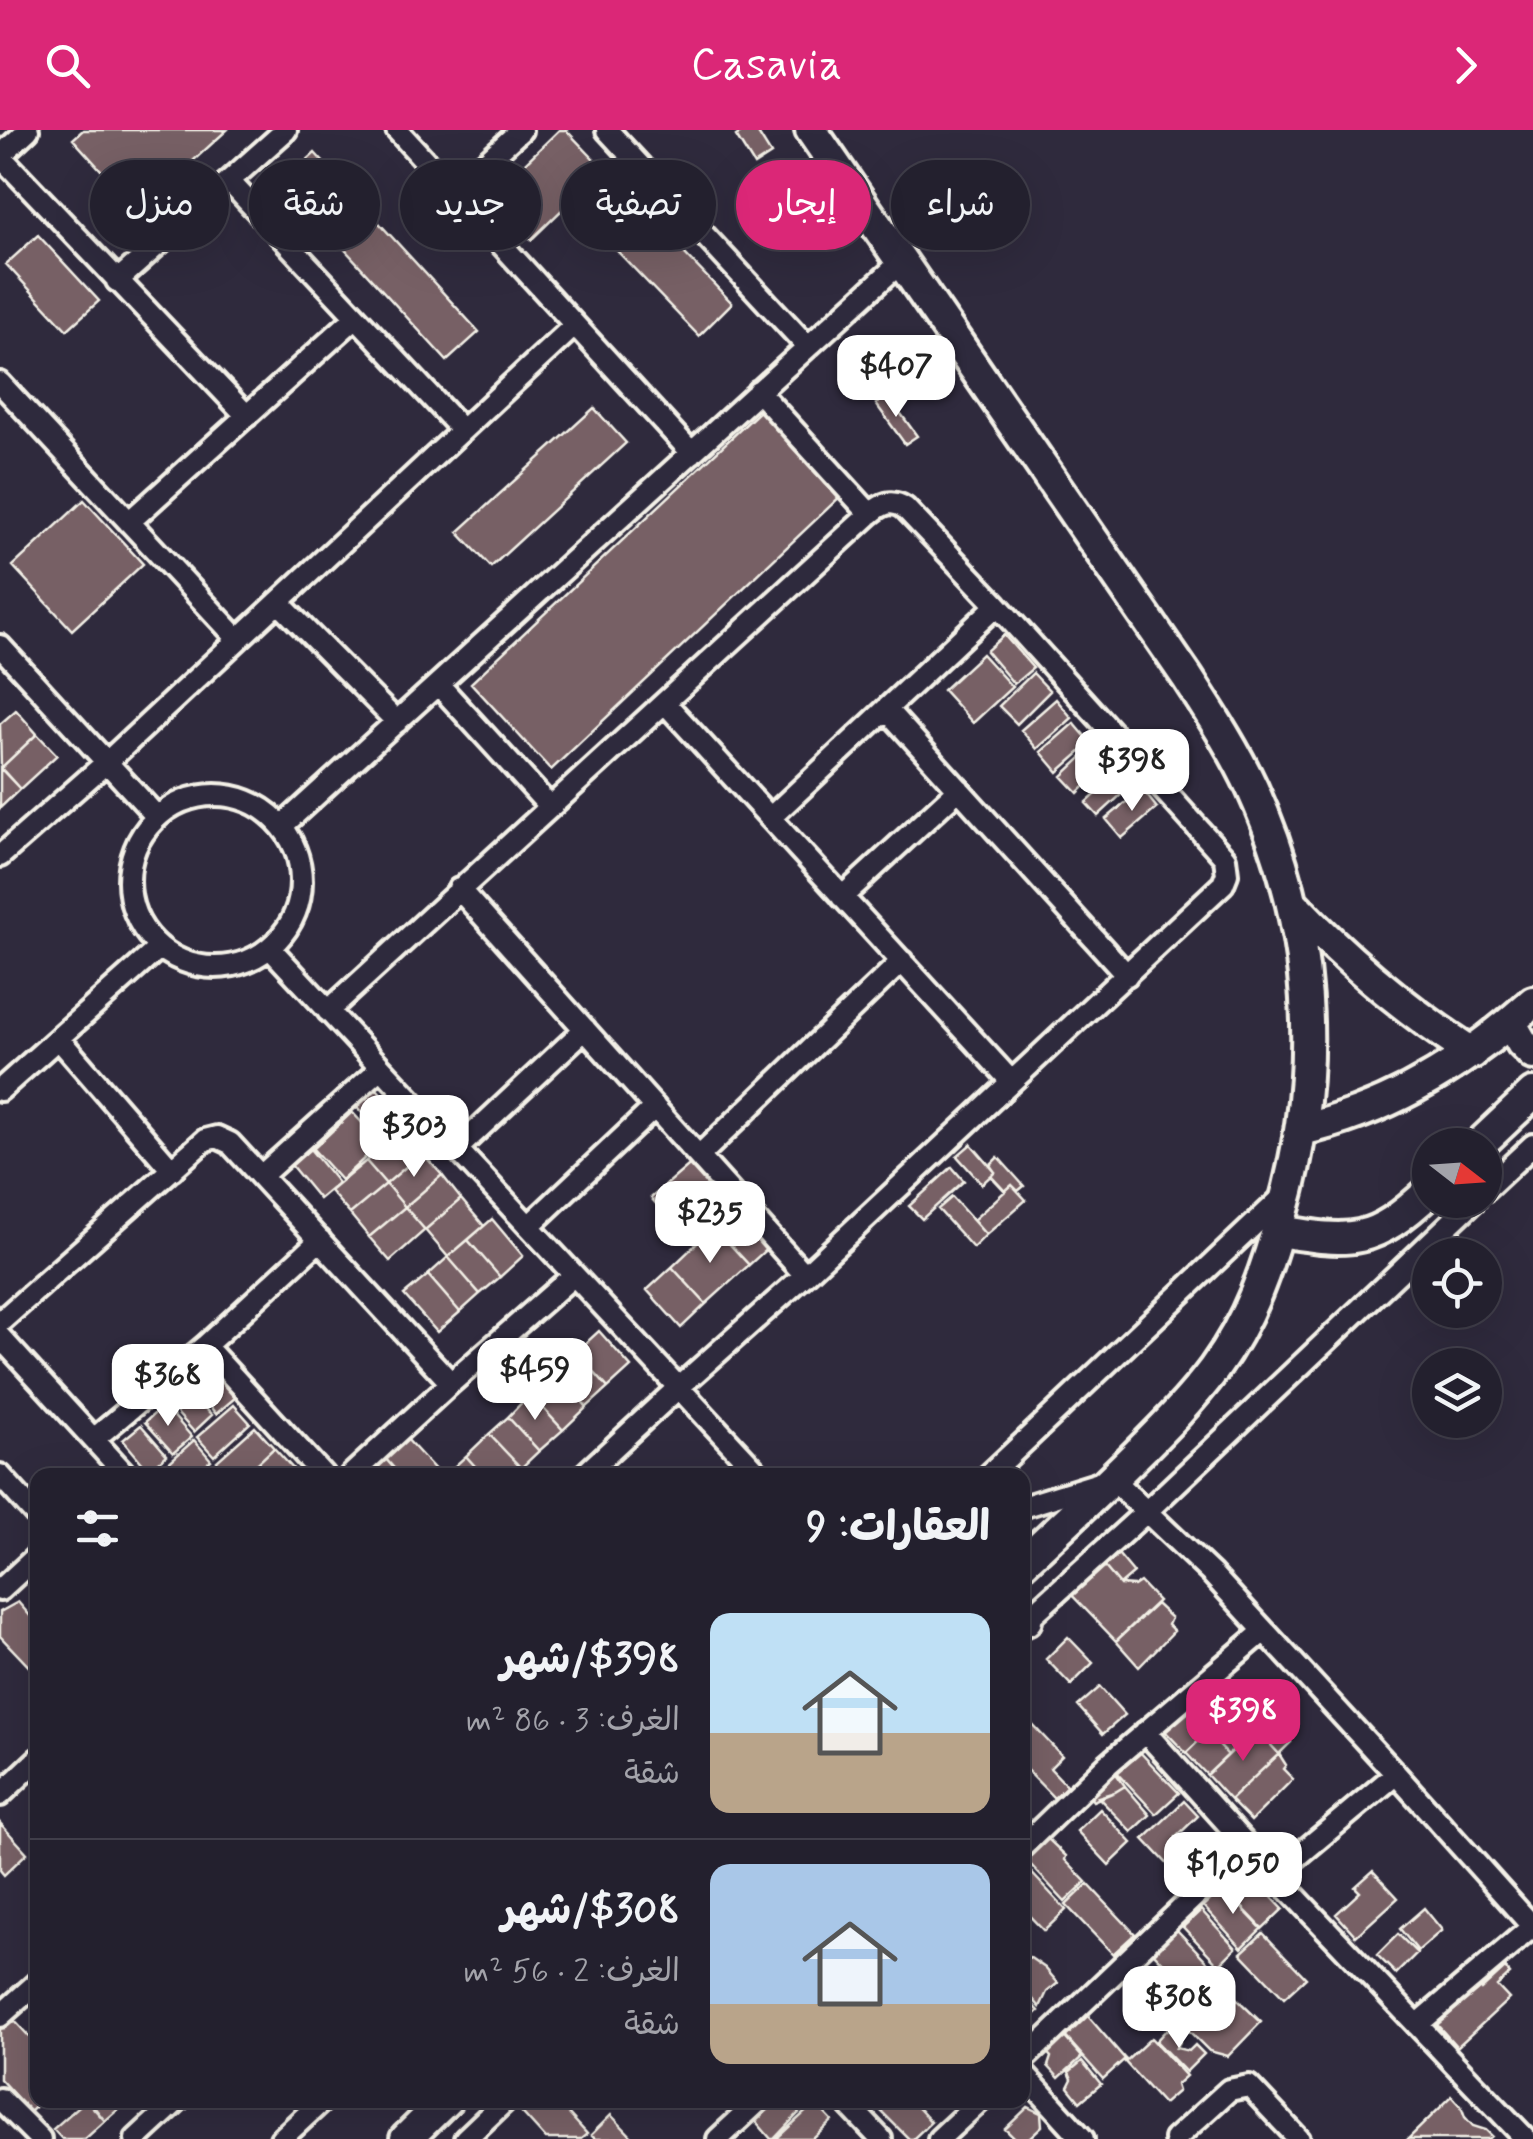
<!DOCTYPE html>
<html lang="ar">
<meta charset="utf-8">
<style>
:root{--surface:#23202e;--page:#2b2836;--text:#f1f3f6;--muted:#a3a3aa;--line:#403e4a;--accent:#db2777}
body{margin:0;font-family:Mynerve,"Playpen Sans Arabic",sans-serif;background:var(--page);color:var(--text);direction:rtl;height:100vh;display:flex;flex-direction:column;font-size:38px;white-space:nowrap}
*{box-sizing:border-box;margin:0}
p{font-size:32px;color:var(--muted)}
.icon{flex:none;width:55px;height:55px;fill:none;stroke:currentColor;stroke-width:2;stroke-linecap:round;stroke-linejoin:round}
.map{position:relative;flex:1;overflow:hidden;direction:ltr}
.drawer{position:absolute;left:30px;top:1338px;width:1000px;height:640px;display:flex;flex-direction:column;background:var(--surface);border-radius:20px;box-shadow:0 10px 40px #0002,0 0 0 2px var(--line);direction:rtl}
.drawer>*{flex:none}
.top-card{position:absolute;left:30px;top:30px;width:1000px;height:90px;direction:rtl;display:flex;gap:20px}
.needle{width:65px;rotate:107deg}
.controls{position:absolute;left:1412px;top:998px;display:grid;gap:20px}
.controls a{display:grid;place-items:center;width:90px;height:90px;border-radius:50%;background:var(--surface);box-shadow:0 10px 40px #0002,0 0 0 2px var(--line);font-size:50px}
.price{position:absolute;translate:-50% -85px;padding:0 22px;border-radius:20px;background:#fff;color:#222;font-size:32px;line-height:65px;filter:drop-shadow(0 2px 5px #0008)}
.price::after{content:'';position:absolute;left:50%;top:60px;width:30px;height:22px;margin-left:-15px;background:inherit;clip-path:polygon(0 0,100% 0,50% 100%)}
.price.active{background:var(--accent);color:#fff}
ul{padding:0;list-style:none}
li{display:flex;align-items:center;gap:30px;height:250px;padding:0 40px}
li+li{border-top:2px solid var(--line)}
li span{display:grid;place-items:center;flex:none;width:280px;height:200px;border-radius:20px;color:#555}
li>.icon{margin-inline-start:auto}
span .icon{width:120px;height:120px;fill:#fffc;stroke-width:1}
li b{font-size:42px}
h2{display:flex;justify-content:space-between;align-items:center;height:120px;padding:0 40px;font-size:42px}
.chip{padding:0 35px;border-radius:45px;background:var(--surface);box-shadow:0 10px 40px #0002,0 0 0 2px var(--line);font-size:35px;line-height:90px}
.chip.active{background:var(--accent);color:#fff}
header{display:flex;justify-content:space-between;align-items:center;height:130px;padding:0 40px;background:var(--accent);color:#fff;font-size:45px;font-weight:600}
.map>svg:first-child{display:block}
</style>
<header><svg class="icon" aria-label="forward" viewBox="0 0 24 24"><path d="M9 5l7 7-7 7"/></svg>Casavia<svg class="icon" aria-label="search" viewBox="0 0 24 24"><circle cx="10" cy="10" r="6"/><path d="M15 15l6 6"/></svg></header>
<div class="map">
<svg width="1533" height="2009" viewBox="0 0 1533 2009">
<rect width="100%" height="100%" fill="#2f2a3d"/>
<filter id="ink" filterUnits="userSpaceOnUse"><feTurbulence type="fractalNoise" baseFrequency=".01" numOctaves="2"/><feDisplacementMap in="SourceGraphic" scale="20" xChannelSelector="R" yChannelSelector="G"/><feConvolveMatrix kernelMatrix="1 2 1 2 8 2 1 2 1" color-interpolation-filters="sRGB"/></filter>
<g filter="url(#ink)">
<path fill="#776065" stroke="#f4f1e8" stroke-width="2.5" d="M 83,0 L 227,0 L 138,81 L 73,9 Z
M 559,0 L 566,0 L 732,173 L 699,206 L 570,72 L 531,110 L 490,67 Z
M 745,0 L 756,0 L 771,24 L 754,35 L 736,6 Z
M 315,23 L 479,202 L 447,231 L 283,52 Z
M 38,105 L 99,171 L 67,200 L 6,134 Z
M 888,266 L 917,306 L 905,314 L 876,274 Z
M 764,277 L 844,363 L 551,640 L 471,553 Z
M 594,278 L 626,313 L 491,437 L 458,402 Z
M 84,370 L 143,434 L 72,500 L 13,436 Z
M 1004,505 L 1033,538 L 1014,554 L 986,521 Z
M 982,524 L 1012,557 L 973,593 L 943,560 Z
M 1033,543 L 1050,561 L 1017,594 L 999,576 Z
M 1056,569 L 1072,588 L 1037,619 L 1021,600 Z
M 16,580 L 37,604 L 1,638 L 0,594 Z
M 1074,593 L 1091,613 L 1058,642 L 1041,622 Z
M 37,604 L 57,625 L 20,659 L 1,638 Z
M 1095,615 L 1110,632 L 1078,663 L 1062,646 Z
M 0,638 L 20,659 L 0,678 Z
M 1123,640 L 1135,652 L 1098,686 L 1086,673 Z
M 1142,659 L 1157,678 L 1122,708 L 1106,689 Z
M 376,958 L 405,991 L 385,1009 L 356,976 Z
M 352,982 L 381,1013 L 341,1050 L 313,1019 Z
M 403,1000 L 422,1023 L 386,1054 L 366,1031 Z
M 971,1014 L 995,1042 L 982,1054 L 957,1026 Z
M 310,1019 L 338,1053 L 319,1069 L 291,1035 Z
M 422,1023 L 442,1045 L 405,1077 L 386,1054 Z
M 998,1027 L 1024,1056 L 1018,1061 L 1012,1055 L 1005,1061 L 991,1046 L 995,1042 L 990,1035 Z
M 695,1030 L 732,1073 L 688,1111 L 651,1068 Z
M 366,1031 L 386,1054 L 350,1084 L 330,1061 Z
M 952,1037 L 964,1051 L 922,1089 L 909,1076 Z
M 442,1045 L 461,1069 L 425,1100 L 405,1077 Z
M 386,1054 L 405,1077 L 369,1107 L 350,1084 Z
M 1012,1055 L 1026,1070 L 986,1105 L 973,1090 Z
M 952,1067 L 986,1105 L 973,1118 L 938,1079 Z
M 461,1069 L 484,1096 L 448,1127 L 425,1100 Z
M 405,1077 L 425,1100 L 390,1131 L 369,1107 Z
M 736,1077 L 771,1115 L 749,1135 L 714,1097 Z
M 492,1089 L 523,1126 L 500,1147 L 468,1110 Z
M 714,1097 L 749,1135 L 706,1174 L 672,1137 Z
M 468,1110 L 500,1147 L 480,1164 L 448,1127 Z
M 448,1127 L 480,1164 L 460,1182 L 428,1145 Z
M 672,1137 L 706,1174 L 681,1198 L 647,1160 Z
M 428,1145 L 460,1182 L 437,1202 L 404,1165 Z
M 599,1201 L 631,1237 L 608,1258 L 576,1222 Z
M 576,1222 L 608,1258 L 587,1277 L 555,1241 Z
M 210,1235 L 236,1267 L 216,1284 L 190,1252 Z
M 555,1241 L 587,1277 L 563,1300 L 530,1264 Z
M 184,1257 L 212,1285 L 194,1302 L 168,1273 Z
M 530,1264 L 563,1300 L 539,1321 L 508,1287 Z
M 164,1275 L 192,1307 L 173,1323 L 145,1292 Z
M 234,1275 L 250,1293 L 214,1326 L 197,1307 Z
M 508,1287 L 539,1321 L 521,1338 L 489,1304 Z
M 141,1295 L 167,1325 L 149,1341 L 123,1310 Z
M 255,1297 L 274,1318 L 245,1345 L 230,1345 L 217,1331 Z
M 489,1304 L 521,1338 L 514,1345 L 483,1345 L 466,1326 Z
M 406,1308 L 440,1345 L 400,1345 L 385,1328 Z
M 194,1310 L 211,1330 L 194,1345 L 155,1345 Z
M 274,1318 L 296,1342 L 293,1345 L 245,1345 Z
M 466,1326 L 483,1345 L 445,1345 Z
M 385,1328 L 400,1345 L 366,1345 Z
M 1114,1419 L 1134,1443 L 1120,1455 L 1100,1431 Z
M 1100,1431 L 1120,1455 L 1134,1456 L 1140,1452 L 1158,1471 L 1116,1511 L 1068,1461 Z
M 18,1472 L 38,1495 L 38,1546 L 0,1506 L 0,1482 Z
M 1156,1474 L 1171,1488 L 1168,1495 L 1174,1501 L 1139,1537 L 1116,1511 Z
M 1068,1507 L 1093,1533 L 1071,1555 L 1046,1529 Z
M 1224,1542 L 1267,1588 L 1228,1625 L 1207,1603 L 1186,1623 L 1163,1599 Z
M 1100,1557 L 1125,1585 L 1103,1604 L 1078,1576 Z
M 1272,1586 L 1291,1612 L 1279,1624 L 1256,1599 Z
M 1029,1591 L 1062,1626 L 1050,1638 L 1067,1656 L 1054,1668 L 1022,1635 L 1022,1597 Z
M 1256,1599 L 1279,1624 L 1230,1670 L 1207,1645 Z
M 1207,1603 L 1228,1625 L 1207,1645 L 1186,1623 Z
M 1137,1619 L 1179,1663 L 1156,1684 L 1115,1640 Z
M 1279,1624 L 1286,1635 L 1283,1639 L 1293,1649 L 1251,1691 L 1230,1670 Z
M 1112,1638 L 1125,1656 L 1115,1662 L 1093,1671 L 1084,1659 Z
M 1125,1656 L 1150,1685 L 1132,1702 L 1098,1667 L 1115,1662 Z
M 1184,1671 L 1198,1686 L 1176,1707 L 1187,1719 L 1178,1728 L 1184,1734 L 1175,1742 L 1144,1709 Z
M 1100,1679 L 1132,1713 L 1109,1735 L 1077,1701 Z
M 0,1693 L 27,1723 L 4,1745 L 0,1740 Z
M 1047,1708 L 1066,1726 L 1065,1730 L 1086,1752 L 1065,1772 L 1030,1734 L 1031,1724 Z
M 1027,1738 L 1066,1780 L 1044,1801 L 1022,1778 L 1022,1742 Z
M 1247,1741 L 1283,1779 L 1262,1799 L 1218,1753 L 1229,1743 L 1236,1750 Z
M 1373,1741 L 1398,1768 L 1356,1806 L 1336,1784 L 1360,1762 L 1355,1757 Z
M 1088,1754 L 1135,1804 L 1113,1824 L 1066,1775 Z
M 1223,1757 L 1262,1798 L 1242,1818 L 1203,1776 Z
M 1424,1778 L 1442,1800 L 1418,1821 L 1400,1799 Z
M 1201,1780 L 1236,1818 L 1219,1835 L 1183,1797 Z
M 1177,1800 L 1218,1843 L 1195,1866 L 1154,1823 Z
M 1263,1803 L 1306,1848 L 1284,1868 L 1241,1823 Z
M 1398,1804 L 1417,1823 L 1396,1844 L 1377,1825 Z
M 1029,1827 L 1045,1838 L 1058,1853 L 1047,1862 L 1040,1877 L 1022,1857 L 1022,1833 Z
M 1505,1838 L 1510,1844 L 1497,1856 L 1509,1869 L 1457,1917 L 1431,1888 L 1473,1850 L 1481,1860 Z
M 1215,1848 L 1261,1892 L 1228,1926 L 1209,1921 L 1176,1888 Z
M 1022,1863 L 1039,1881 L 1030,1889 L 1035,1894 L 1022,1905 Z
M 1087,1885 L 1125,1929 L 1103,1949 L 1064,1905 Z
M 11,1887 L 38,1916 L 38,1970 L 43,1970 L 30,1982 L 0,1949 L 0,1897 Z
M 1167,1899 L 1180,1912 L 1176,1918 L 1189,1921 L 1195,1915 L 1204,1924 L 1186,1942 L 1156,1911 Z
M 1060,1902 L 1082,1927 L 1059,1948 L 1048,1936 L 1051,1927 L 1043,1918 Z
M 1151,1908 L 1186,1946 L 1176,1955 L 1178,1961 L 1163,1974 L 1125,1932 Z
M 1082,1931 L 1101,1954 L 1080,1972 L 1068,1957 L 1072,1949 L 1069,1942 Z
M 1452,1966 L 1461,1976 L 1465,1987 L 1473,1996 L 1486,2000 L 1492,2006 L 1489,2009 L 1408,2009 Z
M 86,1970 L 105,1991 L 85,2009 L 62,2009 L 53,1999 Z
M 94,1970 L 129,1970 L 105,1991 L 91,1973 Z
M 524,1970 L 556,1970 L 587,2004 L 581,2009 L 546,2009 L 517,1977 Z
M 773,1970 L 811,1970 L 774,2009 L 771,2009 L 753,1988 Z
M 870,1970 L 911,1970 L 931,1992 L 913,2009 L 909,2009 Z
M 815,1973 L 832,1991 L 813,2009 L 776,2009 Z
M 1028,1977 L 1041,1983 L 1042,1996 L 1028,2009 L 1015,2009 L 1005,1999 Z
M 611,1985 L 634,2009 L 595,2009 L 591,2005 Z"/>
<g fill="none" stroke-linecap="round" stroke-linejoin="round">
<defs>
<path id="street" d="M 397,0 L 692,323
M 607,0 L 807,216
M 0,26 L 247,286
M 0,26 L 28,0
M 229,51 L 462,300
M 453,62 L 521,0
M 117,151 L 286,0
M 0,253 L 238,509
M 758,261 L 870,384
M 129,392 L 356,187
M 278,472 L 397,592
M 0,516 L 157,687
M 438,554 L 550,677
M 665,573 L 1011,951
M 886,579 L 1127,845
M129 751a86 86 0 1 1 172 0a86 86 0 1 1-172 0Z
M 770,688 L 997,475
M 282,696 L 901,132
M 0,726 L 107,632 L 575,195
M 459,759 L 805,1145
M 842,767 L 959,659
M 270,818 L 760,1345
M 328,881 L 870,384 C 882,374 891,369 905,378 L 997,475 L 1225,728 L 1227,744 L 1223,754 L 805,1145 L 679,1257 L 584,1345
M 58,908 L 172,1040
M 0,960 L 160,817
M 457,1019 L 585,899
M 699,1026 L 902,831
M 261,1046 L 381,938
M 1485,1060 L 1533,1015
M 529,1096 L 655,977
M 0,1192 L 205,1010 L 217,1007 L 230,1013 L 451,1253
M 0,1207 L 126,1345
M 205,1216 L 323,1345
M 94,1309 L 205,1216 L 320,1110
M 0,1345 L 38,1387
M 351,1345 L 451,1253 L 574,1145
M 989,1345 L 1284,1066
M 1022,1377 L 1112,1349 L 1212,1444 L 1396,1644 L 1533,1797
M 0,1460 L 38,1425
M 1022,1494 L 1146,1382 L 1475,1070
M 1145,1602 L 1264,1734 L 1526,2009
M 0,1665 L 38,1629
M 1022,1717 L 1108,1634 L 1264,1501
M 0,1886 L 38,1852
M 1417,1895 L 1532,1797
M 1022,1931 L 1224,1738 L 1293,1730 L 1396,1644
M 1022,1942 L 1083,2009
M 0,1969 L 40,2009
M 844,1970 L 881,2009
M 136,2009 L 178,1970
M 281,2009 L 323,1970
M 465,2009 L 506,1970
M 718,2009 L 760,1970
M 939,2009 L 981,1970
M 1175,2009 L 1229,1960 L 1249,1956 L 1299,2009"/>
<path id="secondary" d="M 811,0 L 1187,547 C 1210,583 1234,619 1252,658 C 1314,793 1323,937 1283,1080 C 1268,1137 1249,1191 1214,1239 C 1191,1270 1165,1296 1138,1323 C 1100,1361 1061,1397 1022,1433
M 1294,775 C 1348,832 1406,880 1472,923
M 1510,892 L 1522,913 L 1533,924
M 1301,1000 C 1390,980 1466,933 1533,872
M 1479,1015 L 1533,964
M 1278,1101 C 1353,1113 1372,1115 1430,1061
M 1022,1486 L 1026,1490
M 406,2009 L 446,1970"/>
</defs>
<use href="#street" stroke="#f4f1e8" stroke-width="28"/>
<use href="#secondary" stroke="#f4f1e8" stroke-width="38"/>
<use href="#street" stroke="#2f2a3d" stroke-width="20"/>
<use href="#secondary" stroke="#2f2a3d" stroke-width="30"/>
</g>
</g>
</svg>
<div class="controls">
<a><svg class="needle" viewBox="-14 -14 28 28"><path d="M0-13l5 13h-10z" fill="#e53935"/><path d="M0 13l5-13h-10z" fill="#a3a3aa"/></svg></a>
<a><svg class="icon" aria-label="locate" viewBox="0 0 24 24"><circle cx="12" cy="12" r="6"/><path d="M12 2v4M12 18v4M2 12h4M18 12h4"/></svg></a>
<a><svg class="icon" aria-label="layers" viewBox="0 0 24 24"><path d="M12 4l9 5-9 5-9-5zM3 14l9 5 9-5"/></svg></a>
</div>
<b class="price" style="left:896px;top:290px">$407</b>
<b class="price" style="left:1132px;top:684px">$398</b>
<b class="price" style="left:414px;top:1050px">$303</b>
<b class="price" style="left:710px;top:1136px">$235</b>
<b class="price" style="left:535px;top:1293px">$459</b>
<b class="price" style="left:168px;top:1299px">$368</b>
<b class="price active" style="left:1243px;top:1634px">$398</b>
<b class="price" style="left:1233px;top:1787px">$1,050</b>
<b class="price" style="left:1179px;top:1921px">$308</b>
<div class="top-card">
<a class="chip">شراء</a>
<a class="chip active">إيجار</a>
<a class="chip">تصفية</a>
<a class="chip">جديد</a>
<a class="chip">شقة</a>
<a class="chip">منزل</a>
</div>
<section class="drawer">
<h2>العقارات: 9<svg class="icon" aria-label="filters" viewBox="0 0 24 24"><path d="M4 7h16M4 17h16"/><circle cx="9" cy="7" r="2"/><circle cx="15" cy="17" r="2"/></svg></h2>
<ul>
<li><span style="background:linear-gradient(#bfe0f5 60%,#b9a48a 0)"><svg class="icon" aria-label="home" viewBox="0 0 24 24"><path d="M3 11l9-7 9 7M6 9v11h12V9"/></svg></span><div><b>$398/شهر</b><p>الغرف: 3 · 86 m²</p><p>شقة</p></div></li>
<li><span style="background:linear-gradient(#a9c7e8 70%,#b9a48a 0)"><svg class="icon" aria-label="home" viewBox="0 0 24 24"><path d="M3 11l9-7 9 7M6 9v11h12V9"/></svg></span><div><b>$308/شهر</b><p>الغرف: 2 · 56 m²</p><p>شقة</p></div></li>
</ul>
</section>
</div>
